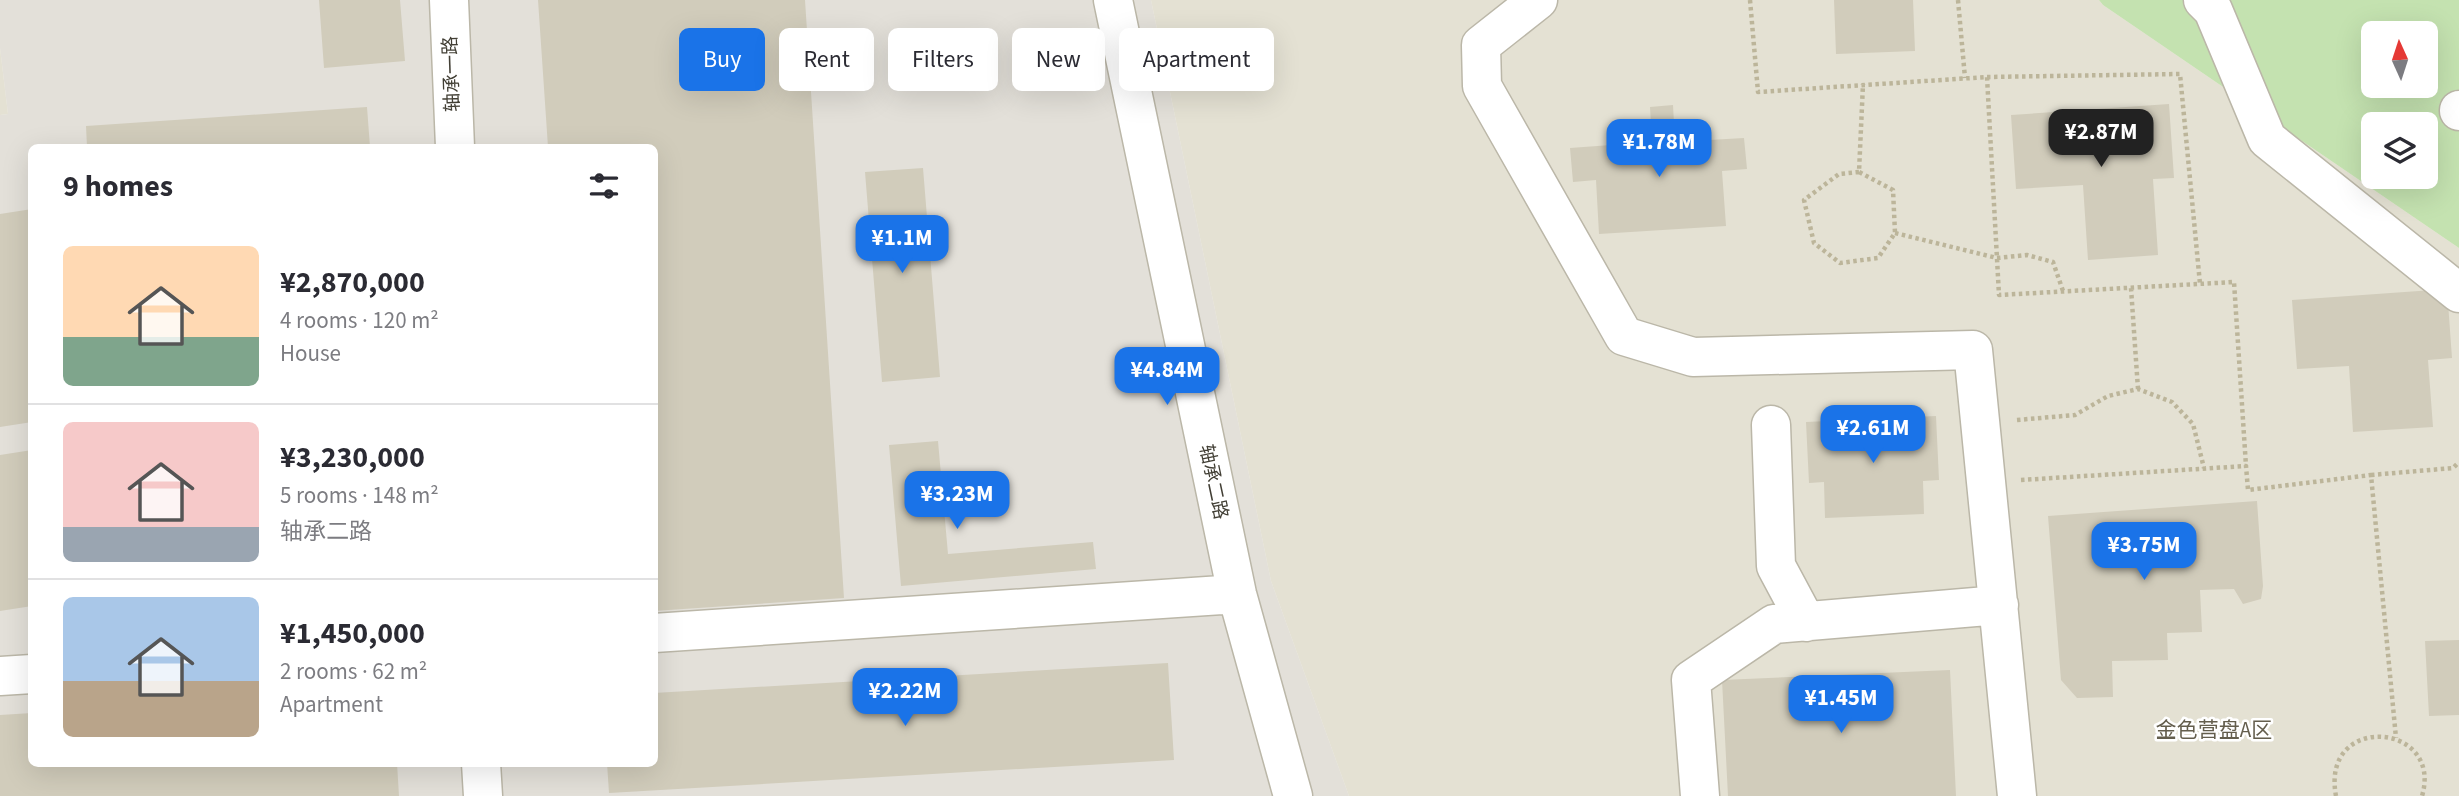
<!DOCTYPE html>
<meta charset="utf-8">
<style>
:root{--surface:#fff;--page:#f7f7f7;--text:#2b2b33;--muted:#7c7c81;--line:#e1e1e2;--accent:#1a73e8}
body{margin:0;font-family:"Source Sans 3","Noto Sans SC",sans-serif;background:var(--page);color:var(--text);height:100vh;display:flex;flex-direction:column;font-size:26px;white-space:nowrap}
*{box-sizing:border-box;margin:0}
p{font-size:23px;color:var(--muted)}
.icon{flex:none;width:38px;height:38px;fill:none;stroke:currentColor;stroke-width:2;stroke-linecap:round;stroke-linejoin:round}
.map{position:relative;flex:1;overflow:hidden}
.sheet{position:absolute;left:28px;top:144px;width:630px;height:623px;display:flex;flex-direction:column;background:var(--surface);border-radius:10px;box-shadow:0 7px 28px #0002}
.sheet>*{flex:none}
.hud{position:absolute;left:679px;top:28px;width:665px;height:63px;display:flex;gap:14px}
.needle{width:46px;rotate:357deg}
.controls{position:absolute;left:2361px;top:21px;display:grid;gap:14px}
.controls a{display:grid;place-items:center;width:77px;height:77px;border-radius:10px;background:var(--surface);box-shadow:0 7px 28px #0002;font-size:35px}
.price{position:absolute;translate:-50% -60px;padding:0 16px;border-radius:14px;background:var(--accent);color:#fff;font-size:23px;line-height:46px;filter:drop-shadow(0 2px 4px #0008)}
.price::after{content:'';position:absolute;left:50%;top:42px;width:21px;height:16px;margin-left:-10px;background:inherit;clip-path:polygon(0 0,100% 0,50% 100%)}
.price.selected{background:#222;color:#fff}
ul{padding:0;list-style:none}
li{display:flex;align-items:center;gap:21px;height:175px;padding:0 35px}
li+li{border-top:2px solid var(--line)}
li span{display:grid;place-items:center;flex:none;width:196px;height:140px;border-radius:10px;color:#555}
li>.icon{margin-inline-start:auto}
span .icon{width:84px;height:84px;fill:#fffc;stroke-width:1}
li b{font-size:30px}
h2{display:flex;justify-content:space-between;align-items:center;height:84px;padding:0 35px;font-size:30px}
.tag{padding:0 24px;border-radius:10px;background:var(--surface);box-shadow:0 7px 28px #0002;font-size:24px;line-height:63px}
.tag.selected{background:var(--accent);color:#fff}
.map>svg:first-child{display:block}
</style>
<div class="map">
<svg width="2459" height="796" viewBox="0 0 2459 796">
<rect width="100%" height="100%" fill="#f1efe4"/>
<path fill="#e4e1d3" d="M 1151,0 L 2099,0 L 2103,5 L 2459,248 L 2459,796 L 1349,796 L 1271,581 Z
M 0,48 L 8,114 L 0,115 Z"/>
<path fill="#e3e0d9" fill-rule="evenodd" d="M 0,0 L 1151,0 L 1271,581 L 1349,796 L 0,796 L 0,115 L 8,114 L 0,48 ZM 32,147 L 654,147 L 654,763 L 32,763 Z"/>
<path fill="#c4e2b0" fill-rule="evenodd" d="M 2099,0 L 2459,0 L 2459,248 L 2103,5 ZM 2373,33 L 2426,33 L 2426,86 L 2373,86 ZM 2373,124 L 2426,124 L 2426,177 L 2373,177 Z"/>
<path fill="#d1ccbb" d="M 319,0 L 400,0 L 405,61 L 324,68 Z
M 538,0 L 805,0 L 844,598 L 654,611 L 654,147 L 548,147 Z
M 1834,0 L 1913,0 L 1915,51 L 1836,54 Z
M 2169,104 L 2174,178 L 2153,179 L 2158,255 L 2088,260 L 2083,185 L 2016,189 L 2011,115 Z
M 1673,105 L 1675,142 L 1744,138 L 1747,169 L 1722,171 L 1726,226 L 1599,234 L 1596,180 L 1573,182 L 1570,148 L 1652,142 L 1650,107 Z
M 367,107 L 370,147 L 87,147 L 86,126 Z
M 923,168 L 940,377 L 882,382 L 865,172 Z
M 32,209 L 32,422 L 0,427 L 0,214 Z
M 2447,289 L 2452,358 L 2428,360 L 2433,427 L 2353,432 L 2349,366 L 2297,369 L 2292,300 Z
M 1936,416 L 1939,480 L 1923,481 L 1924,514 L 1825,518 L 1824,482 L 1809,483 L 1806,422 Z
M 938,441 L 948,554 L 1093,542 L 1096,569 L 901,586 L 889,445 Z
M 32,450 L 32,606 L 0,611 L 0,455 Z
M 2257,501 L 2263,586 L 2261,599 L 2243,604 L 2234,589 L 2200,590 L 2202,632 L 2167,633 L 2168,660 L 2112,661 L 2113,697 L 2077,698 L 2061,680 L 2048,516 Z
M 2459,640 L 2459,715 L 2429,716 L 2425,641 Z
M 1168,663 L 1174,760 L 609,793 L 607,763 L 654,763 L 654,693 Z
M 1950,670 L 1956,796 L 1728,796 L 1722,680 Z
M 32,713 L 32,763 L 397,763 L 399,796 L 0,796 L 0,715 Z"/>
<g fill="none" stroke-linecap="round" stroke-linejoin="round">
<defs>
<path id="minor" d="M 449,0 L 455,147
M 1113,0 L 1237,594 L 1293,796
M 1538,0 L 1481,45 L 1482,86 L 1624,336 L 1693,357 L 1973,350 L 2017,796
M 2203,0 L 2213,10 L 2267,139 L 2459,293
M 2459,110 L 2459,111
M 1771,425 L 1776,566 L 1806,622
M 654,633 L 1237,594
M 0,676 L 32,674
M 481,763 L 483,796
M 1700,796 L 1691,680 L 1774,624 L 1999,605"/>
</defs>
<use href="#minor" stroke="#bbb7a8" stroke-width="41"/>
<path stroke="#bcb59a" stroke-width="4.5" stroke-dasharray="3.5 3.5" stroke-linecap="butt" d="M 1750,0 L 1758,92 L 1987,77 L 1999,295 L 2234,282 L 2246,466
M 1958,0 L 1965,78
M 1987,77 L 2180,74 L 2200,284
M 1859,172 L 1839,174 L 1804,200 L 1814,243 L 1840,263 L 1878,258 L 1895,233 L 1893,190 L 1859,172 L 1863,84
M 1895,233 L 1997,258 L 2027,255 L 2053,262 L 2063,291
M 2131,288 L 2138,389
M 2017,420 L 2075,415 L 2108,396 L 2138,389 L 2172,402 L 2193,424 L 2204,468
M 2371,475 L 2453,468 L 2459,462
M 2021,480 L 2246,466 L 2248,490 L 2371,475 L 2396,738
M 2336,796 C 2320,712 2444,722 2422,796"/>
<use href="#minor" stroke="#fff" stroke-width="38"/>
</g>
<g text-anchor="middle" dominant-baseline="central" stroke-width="5" stroke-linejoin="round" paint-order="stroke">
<g font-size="19" fill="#423f35" stroke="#fff">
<text transform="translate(452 74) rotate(-92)">轴承一路</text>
<text transform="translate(1213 482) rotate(78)">轴承二路</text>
</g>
<g font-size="21" fill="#645e4d" stroke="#fff">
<text x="2214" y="730">金色营盘A区</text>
</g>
</g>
</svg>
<div class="controls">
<a><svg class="needle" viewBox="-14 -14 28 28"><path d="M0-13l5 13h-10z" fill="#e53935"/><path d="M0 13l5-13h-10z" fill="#7c7c81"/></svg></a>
<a><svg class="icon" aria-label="layers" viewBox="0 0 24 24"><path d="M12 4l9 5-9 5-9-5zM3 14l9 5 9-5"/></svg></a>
</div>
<b class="price selected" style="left:2101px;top:169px">¥2.87M</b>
<b class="price" style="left:1659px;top:179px">¥1.78M</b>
<b class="price" style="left:902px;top:275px">¥1.1M</b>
<b class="price" style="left:1167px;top:407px">¥4.84M</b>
<b class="price" style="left:1873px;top:465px">¥2.61M</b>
<b class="price" style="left:957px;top:531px">¥3.23M</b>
<b class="price" style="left:2144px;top:582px">¥3.75M</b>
<b class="price" style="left:905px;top:728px">¥2.22M</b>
<b class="price" style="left:1841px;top:735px">¥1.45M</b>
<div class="hud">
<a class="tag selected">Buy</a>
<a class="tag">Rent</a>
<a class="tag">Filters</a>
<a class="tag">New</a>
<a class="tag">Apartment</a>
</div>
<section class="sheet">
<h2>9 homes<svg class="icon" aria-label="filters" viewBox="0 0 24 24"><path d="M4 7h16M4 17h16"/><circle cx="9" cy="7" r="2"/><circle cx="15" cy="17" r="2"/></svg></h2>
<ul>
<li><span style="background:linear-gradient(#ffd9b3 65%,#7fa58c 0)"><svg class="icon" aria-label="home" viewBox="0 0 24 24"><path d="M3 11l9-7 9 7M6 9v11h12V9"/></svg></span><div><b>¥2,870,000</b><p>4 rooms · 120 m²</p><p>House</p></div></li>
<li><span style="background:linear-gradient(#f6c9c9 75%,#9aa5b1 0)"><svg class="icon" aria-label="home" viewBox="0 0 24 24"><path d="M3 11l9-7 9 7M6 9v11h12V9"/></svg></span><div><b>¥3,230,000</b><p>5 rooms · 148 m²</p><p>轴承二路</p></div></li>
<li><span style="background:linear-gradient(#a9c7e8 60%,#b9a48a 0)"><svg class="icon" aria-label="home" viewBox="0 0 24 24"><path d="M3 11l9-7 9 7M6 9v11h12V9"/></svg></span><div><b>¥1,450,000</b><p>2 rooms · 62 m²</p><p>Apartment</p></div></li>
</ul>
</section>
</div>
